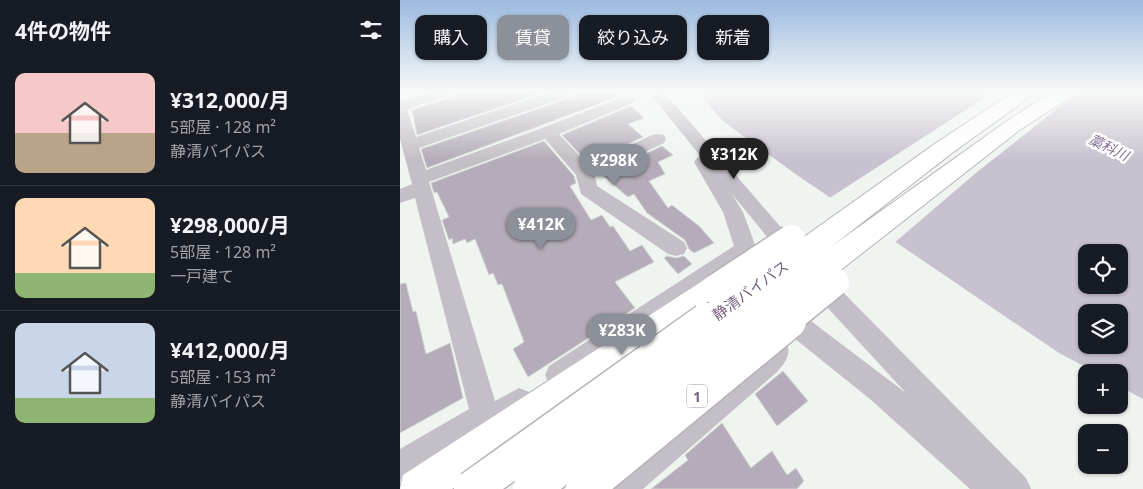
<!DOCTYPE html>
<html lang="ja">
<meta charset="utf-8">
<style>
:root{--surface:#171b24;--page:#242831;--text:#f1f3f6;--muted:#9ea1a6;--line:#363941;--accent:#8c9099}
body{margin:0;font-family:"Noto Sans","Noto Sans JP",sans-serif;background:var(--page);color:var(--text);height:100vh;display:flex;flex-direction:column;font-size:19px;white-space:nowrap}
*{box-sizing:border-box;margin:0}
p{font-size:16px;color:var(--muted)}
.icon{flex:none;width:28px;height:28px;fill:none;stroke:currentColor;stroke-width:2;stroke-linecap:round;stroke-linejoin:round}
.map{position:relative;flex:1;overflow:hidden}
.details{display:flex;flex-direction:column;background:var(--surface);width:400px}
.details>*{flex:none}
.guide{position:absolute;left:15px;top:15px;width:475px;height:45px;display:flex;gap:10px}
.tools{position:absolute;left:678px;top:244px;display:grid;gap:10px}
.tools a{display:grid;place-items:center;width:50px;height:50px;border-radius:10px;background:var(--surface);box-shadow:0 1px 4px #0004;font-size:25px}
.price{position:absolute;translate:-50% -42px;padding:0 11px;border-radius:18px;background:var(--accent);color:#fff;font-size:16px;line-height:32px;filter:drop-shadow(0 1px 2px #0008)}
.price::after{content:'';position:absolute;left:50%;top:30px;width:15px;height:11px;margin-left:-8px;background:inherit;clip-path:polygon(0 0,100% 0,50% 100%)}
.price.on{background:#222;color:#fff}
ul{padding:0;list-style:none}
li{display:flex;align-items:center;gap:15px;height:125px;padding:0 15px}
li+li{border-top:1px solid var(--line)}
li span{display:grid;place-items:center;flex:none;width:140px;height:100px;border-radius:10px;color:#555}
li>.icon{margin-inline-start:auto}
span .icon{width:60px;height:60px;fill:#fffc;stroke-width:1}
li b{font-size:21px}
h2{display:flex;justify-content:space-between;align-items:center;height:60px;padding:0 15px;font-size:21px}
.tag{padding:0 18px;border-radius:10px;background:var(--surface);box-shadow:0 1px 4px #0004;font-size:18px;line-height:45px}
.tag.on{background:var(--accent);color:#fff}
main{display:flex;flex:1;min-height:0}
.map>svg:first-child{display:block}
</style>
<main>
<section class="details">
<h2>4件の物件<svg class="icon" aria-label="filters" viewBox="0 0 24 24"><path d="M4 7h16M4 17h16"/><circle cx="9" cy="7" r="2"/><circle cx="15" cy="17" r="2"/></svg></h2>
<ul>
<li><span style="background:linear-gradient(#f6c9c9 60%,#b9a48a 0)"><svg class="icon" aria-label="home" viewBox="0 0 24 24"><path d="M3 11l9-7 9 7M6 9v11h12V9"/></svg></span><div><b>¥312,000/月</b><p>5部屋 · 128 m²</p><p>静清バイパス</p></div></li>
<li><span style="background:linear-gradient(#ffd9b3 75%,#8fb573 0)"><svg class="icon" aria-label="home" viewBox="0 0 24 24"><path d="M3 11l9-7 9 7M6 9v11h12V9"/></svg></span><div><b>¥298,000/月</b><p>5部屋 · 128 m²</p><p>一戸建て</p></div></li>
<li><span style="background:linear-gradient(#c9d6e8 75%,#8fb573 0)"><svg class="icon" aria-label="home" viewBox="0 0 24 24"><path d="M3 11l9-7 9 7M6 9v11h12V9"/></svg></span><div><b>¥412,000/月</b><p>5部屋 · 153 m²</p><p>静清バイパス</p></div></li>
</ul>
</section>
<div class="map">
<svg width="743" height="489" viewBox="0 0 743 489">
<rect width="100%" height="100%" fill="#eff4f1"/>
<path fill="#c8c1ce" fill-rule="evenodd" d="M 296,91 L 743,91 L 743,399 L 719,386 L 719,372 L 695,372 L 659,353 L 394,173 L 323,121 ZM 686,252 L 719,252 L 719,285 L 686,285 ZM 686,312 L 719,312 L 719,345 L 686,345 Z"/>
<path fill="#eff4f1" d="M 595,91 L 683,91 L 667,101 L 577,172 L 494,243 L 428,199 Z"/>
<path fill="#b4acb8" stroke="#d2d5d3" d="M 59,91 L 147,91 L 17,135 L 12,110 L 56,96 Z
M 179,91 L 213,91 L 219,96 L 27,168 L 21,149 L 176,96 Z
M 231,106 L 244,118 L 228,124 L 243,137 L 188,163 L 162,135 Z
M 144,141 L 174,176 L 176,183 L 170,186 L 191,220 L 202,215 L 210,227 L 213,226 L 230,251 L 242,245 L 254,262 L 215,282 L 235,308 L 128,377 L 113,349 L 124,342 L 102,284 L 98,285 L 93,273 L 89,275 L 75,239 L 67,243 L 65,239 L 53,244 L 52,238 L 49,240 L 42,220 L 49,217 L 37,192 L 34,193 L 31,183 Z
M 262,146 L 273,155 L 258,162 L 265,174 L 249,181 L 268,208 L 272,205 L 299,226 L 314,243 L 294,253 L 289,249 L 285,240 L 247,213 L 234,194 L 228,197 L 202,175 Z
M 267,256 L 276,258 L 284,256 L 292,264 L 278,274 L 264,258 Z
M 6,283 L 13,312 L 16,311 L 26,354 L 50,343 L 63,398 L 0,433 L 0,284 Z
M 383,371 L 408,401 L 377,426 L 355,394 Z
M 322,423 L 351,468 L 372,451 L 387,475 L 396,468 L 404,481 L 397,489 L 251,489 L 288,460 L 285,455 Z"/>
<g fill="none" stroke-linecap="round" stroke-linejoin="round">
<defs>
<path id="highway" d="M 615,91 L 638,91 L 552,153 L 432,246 L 607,121 L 653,91 L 676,91 L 674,95 L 621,129 L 433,276 L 423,280 L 413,276 L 409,268 L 415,258 L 407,261 L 397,258 L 393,250 L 397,242 L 536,143 Z
M 315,276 L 326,280 L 330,289 L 326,298 L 52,489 L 0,489 L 3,475 L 304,280 Z"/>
</defs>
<use href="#highway" stroke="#b7b2b8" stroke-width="2"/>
<path fill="#c4bfc6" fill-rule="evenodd" d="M 33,91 L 57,91 L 55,94 L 7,109 L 16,137 L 154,91 L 177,91 L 175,94 L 19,148 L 26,170 L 142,128 L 223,97 L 233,97 L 236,100 L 233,103 L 159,134 L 188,165 L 252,135 L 258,134 L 264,135 L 266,139 L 264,143 L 195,176 L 197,186 L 284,242 L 287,248 L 284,254 L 276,256 L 268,254 L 181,194 L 176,175 L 145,139 L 29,182 L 95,401 L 119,388 L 129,392 L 133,402 C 126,419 106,430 88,430 L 11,477 L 0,481 L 0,449 L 69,409 L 15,198 L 0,203 L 0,189 L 12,184 L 0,139 L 0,101 Z
M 248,91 L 263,91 L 385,232 L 382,238 L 375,240 L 368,238 L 332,194 L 343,212 L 359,256 L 356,262 L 348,265 L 343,263 L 167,384 L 158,388 L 149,384 L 145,375 L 149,366 L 334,246 L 323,212 L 294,162 L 297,158 L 301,157 Z
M 422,276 L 430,279 L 626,478 L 631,489 L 570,489 L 470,399 L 389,334 L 386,326 L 389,318 L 398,315 L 407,318 L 506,393 L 414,293 L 410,286 L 414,279 Z
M 365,323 C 376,327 391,340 388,354 C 387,361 381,367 377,372 L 243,489 L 203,489 L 208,478 L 359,354 L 362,350 L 352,334 L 356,326 Z"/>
<use href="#highway" fill="#fff" fill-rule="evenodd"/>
<defs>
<path id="highway-bridge-far1" d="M 315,289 L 391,239
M 306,322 L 407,250
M 351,322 L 423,268
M 386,322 L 435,282"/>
<path id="highway-bridge" d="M 72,489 L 307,321
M 131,489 L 353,321
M 184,489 L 388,321"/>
</defs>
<use href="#highway-bridge-far1" stroke="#b7b2b8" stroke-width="31" stroke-linecap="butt"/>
<use href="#highway-bridge" stroke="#b7b2b8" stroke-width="39" stroke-linecap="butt"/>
<use href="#highway-bridge-far1" stroke="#fff" stroke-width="28"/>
<use href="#highway-bridge" stroke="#fff" stroke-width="36"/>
</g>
<linearGradient id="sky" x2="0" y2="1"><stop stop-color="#9bb9de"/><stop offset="0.57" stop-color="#f8faf9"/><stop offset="1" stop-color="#f8faf9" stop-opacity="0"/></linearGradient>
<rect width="743" height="160" fill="url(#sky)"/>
<g text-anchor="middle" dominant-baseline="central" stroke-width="5" stroke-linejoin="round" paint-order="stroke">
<g font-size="14" font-style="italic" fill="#836d92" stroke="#fff">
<text transform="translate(709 147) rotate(26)">藁科川</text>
</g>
<rect fill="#fff" stroke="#a192a6" stroke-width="1" x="287" y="384.5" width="20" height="23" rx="4"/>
<g font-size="14" font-weight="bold" fill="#796380">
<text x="297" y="396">1</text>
</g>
<g font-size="15" fill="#796380" stroke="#fff">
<text transform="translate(350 290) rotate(-36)">静清バイパス</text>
</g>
</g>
</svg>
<div class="tools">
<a><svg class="icon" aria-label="locate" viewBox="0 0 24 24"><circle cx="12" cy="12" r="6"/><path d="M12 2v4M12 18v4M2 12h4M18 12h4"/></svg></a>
<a><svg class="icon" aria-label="layers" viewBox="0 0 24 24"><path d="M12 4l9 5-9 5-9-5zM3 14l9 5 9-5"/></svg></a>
<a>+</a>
<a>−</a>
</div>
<b class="price on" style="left:334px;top:180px">¥312K</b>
<b class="price" style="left:214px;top:186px">¥298K</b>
<b class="price" style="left:141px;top:250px">¥412K</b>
<b class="price" style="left:222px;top:356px">¥283K</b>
<div class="guide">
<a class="tag">購入</a>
<a class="tag on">賃貸</a>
<a class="tag">絞り込み</a>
<a class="tag">新着</a>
</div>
</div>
</main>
